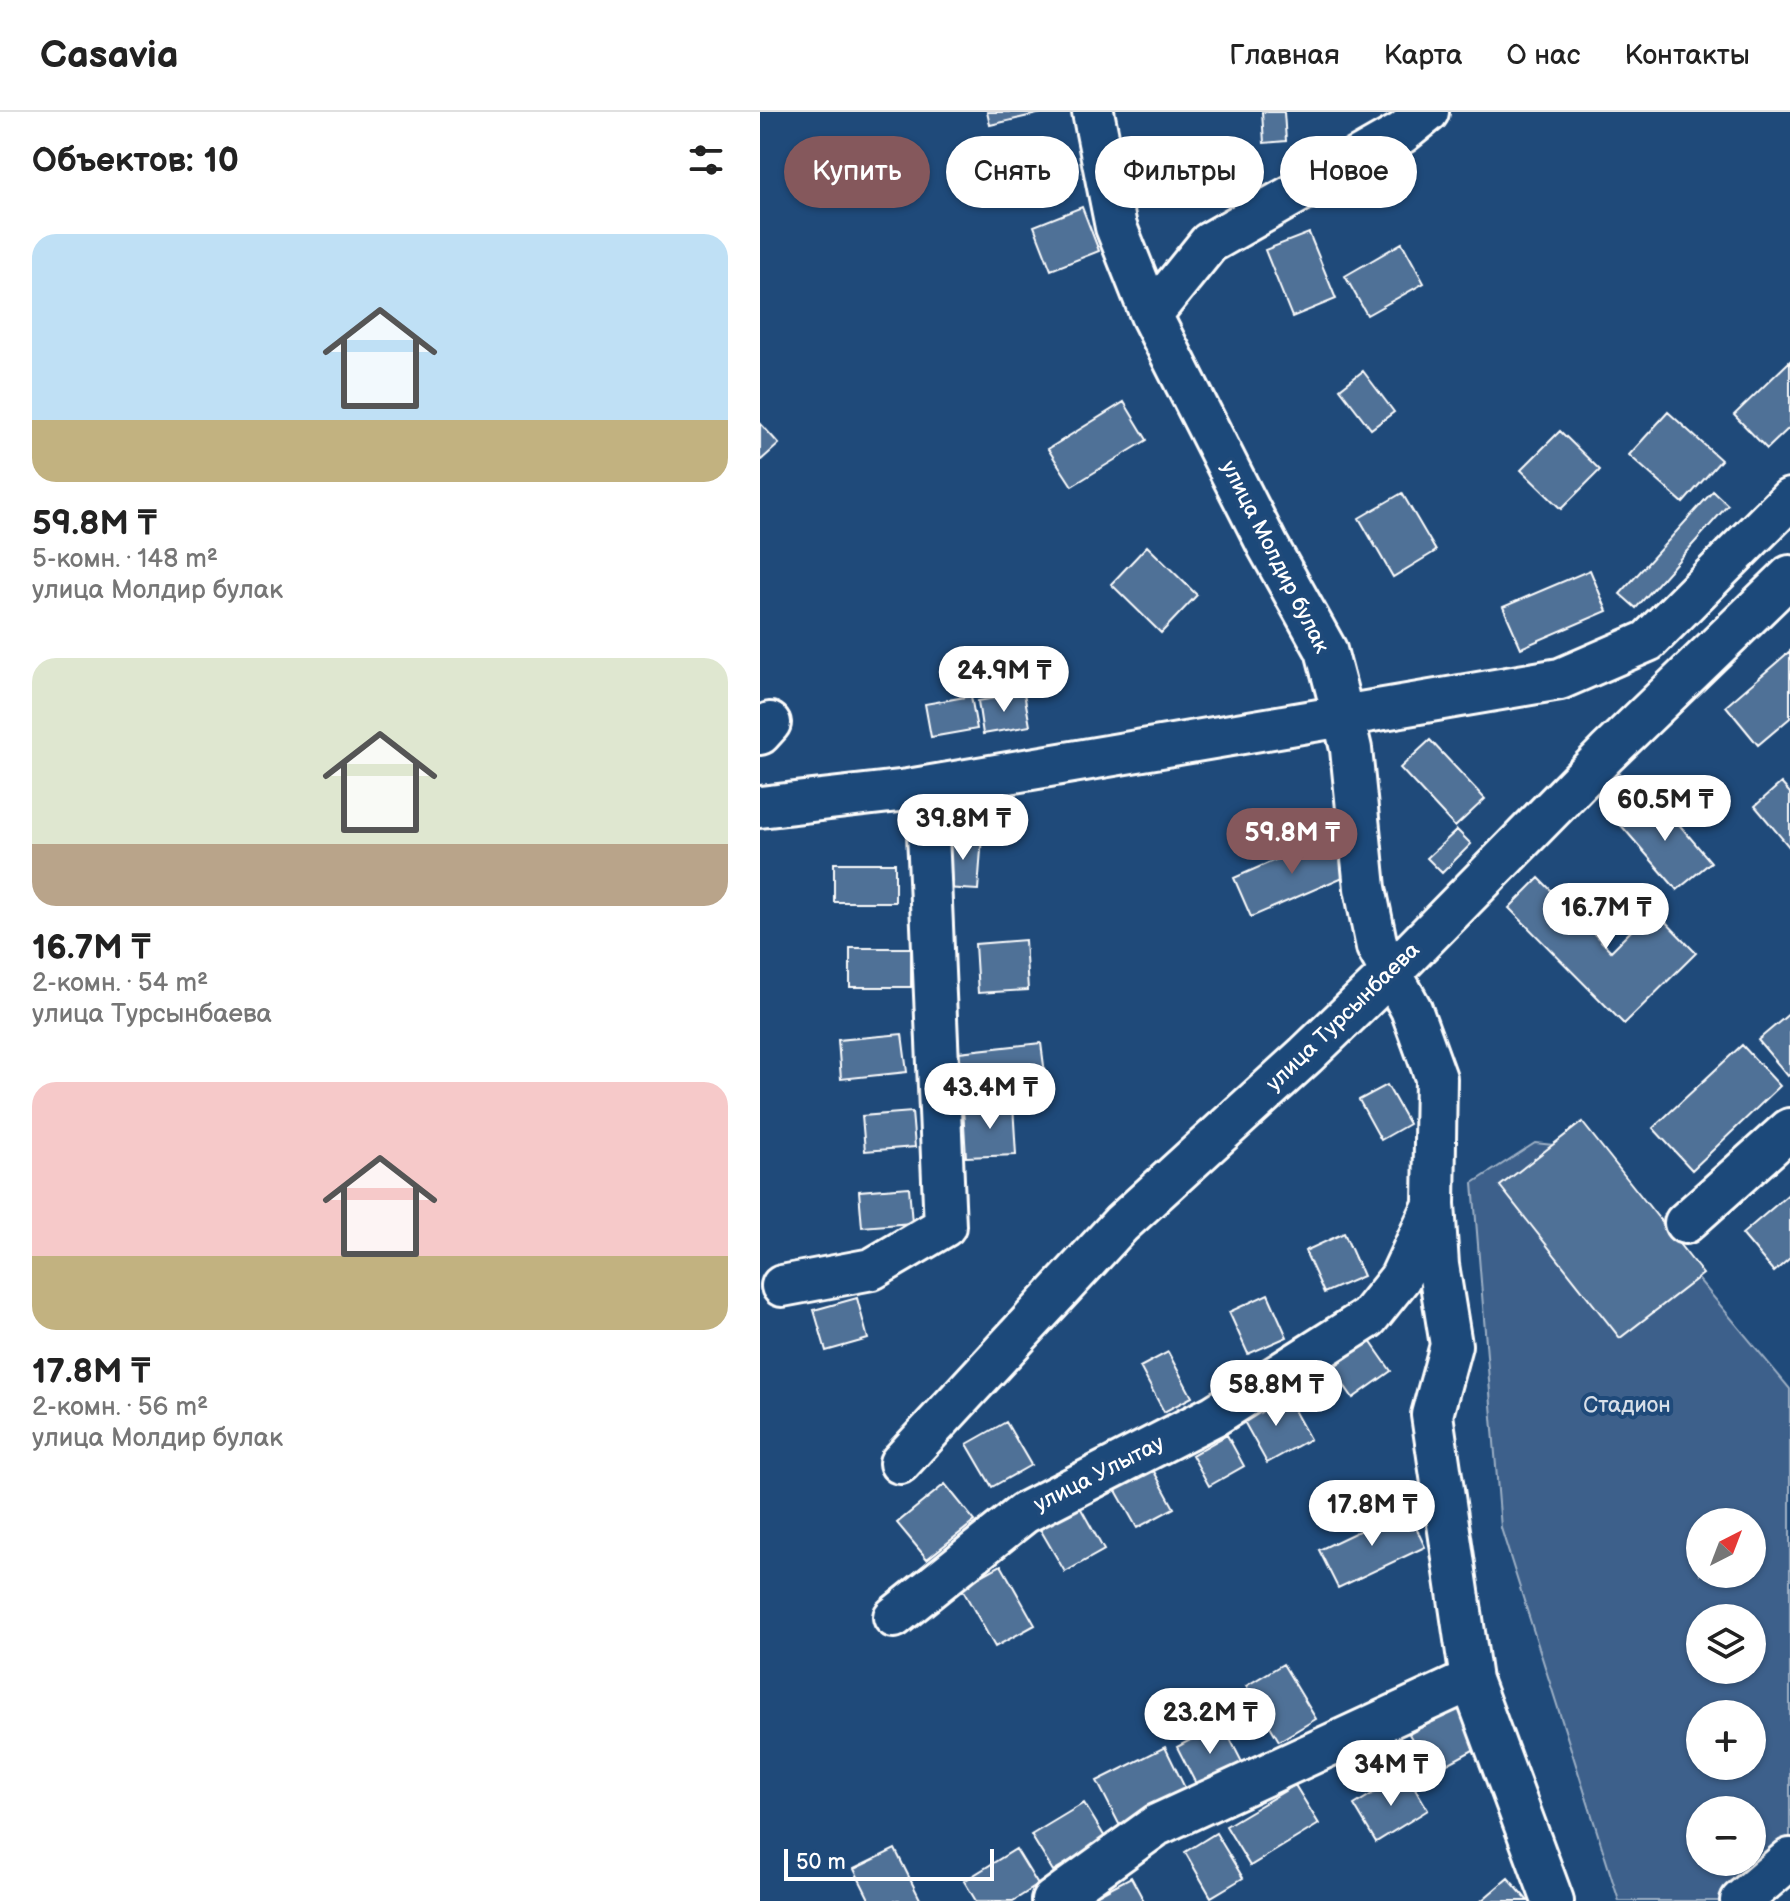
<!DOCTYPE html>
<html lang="ru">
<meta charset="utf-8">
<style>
:root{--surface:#fff;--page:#f2f2f2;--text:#222;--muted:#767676;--line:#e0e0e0;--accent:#85585c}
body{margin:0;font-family:"Balsamiq Sans",sans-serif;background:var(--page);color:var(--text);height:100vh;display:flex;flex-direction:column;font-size:30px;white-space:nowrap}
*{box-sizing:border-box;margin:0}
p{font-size:26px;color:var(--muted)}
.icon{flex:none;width:44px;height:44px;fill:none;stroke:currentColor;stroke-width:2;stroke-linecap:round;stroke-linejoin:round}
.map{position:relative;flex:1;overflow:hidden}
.side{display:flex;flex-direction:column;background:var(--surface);width:760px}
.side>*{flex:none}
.hud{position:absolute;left:24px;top:24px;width:760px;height:72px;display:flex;gap:16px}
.needle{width:52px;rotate:42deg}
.buttons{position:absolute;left:926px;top:1396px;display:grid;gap:16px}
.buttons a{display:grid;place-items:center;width:80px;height:80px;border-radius:50%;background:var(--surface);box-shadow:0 2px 6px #0004;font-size:40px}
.scale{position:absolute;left:24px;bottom:20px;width:210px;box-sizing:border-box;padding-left:8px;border:4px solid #fff;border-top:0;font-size:22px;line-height:28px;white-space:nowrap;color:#fff;-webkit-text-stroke:6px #1f4a7a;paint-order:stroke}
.price{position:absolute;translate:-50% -68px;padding:0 18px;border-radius:28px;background:#fff;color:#222;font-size:26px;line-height:52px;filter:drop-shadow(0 2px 4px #0008)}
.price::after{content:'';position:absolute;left:50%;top:48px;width:24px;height:18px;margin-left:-12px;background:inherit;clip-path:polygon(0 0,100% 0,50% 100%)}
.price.active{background:var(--accent);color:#fff}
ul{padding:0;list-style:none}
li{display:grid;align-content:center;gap:16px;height:424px;padding:0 32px}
li span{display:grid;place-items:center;height:248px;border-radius:24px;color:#555}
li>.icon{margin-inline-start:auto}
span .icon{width:144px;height:144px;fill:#fffc;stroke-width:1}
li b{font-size:34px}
h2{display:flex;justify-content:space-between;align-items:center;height:96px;padding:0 32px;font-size:34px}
.chip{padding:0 28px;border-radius:36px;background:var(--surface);box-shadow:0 2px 6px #0004;font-size:28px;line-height:72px}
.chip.active{background:var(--accent);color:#fff}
header{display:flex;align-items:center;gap:48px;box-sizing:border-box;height:112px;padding:0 40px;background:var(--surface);border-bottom:2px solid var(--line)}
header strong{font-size:38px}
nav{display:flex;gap:44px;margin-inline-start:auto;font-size:28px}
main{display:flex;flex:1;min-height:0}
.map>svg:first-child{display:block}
</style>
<header>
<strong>Casavia</strong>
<nav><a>Главная</a><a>Карта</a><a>О нас</a><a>Контакты</a></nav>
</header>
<main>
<section class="side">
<h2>Объектов: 10<svg class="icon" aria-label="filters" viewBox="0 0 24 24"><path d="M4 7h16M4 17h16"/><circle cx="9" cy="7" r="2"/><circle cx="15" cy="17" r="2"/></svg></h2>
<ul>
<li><span style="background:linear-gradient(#bfe0f5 75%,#c2b280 0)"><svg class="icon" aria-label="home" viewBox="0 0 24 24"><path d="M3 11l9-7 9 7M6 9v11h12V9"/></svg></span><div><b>59.8M ₸</b><p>5-комн. · 148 m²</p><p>улица Молдир булак</p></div></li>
<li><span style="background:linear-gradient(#dfe7d0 75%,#b9a48a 0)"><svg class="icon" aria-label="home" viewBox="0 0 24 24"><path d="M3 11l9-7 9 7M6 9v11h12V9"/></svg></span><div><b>16.7M ₸</b><p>2-комн. · 54 m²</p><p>улица Турсынбаева</p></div></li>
<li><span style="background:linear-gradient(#f6c9c9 70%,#c2b280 0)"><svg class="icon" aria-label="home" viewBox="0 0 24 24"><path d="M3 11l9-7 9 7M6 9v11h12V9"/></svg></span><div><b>17.8M ₸</b><p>2-комн. · 56 m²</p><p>улица Молдир булак</p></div></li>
</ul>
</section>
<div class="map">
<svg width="1030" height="1789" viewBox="0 0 1030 1789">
<rect width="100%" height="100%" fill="#1f4a7a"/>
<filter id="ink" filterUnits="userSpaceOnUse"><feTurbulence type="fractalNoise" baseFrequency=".0125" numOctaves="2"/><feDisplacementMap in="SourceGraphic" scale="16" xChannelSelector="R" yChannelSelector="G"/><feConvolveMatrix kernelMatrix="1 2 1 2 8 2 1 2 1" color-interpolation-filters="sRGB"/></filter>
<g filter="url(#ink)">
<path fill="#3c618b" stroke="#9eb0c5" stroke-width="2" fill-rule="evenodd" d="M 775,1031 L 830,1037 L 1030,1277 L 1030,1734 L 960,1789 L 859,1789 L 741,1416 L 713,1071 ZM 940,1410 L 992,1410 L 992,1462 L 940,1462 ZM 940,1506 L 992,1506 L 992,1558 L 940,1558 ZM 940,1602 L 992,1602 L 992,1654 L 940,1654 ZM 940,1698 L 992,1698 L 992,1750 L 940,1750 Z"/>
<path fill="#507197" stroke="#fff" stroke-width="2" d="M 227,0 L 286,0 L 230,13 Z
M 502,0 L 524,0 L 526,29 L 504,31 Z
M 322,95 L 339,139 L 291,158 L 274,114 Z
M 549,121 L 576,187 L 532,205 L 505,138 Z
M 642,131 L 664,171 L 607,203 L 585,164 Z
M 1030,249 L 1030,315 L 1007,337 L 974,303 Z
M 603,259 L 634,300 L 611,317 L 580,277 Z
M 364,290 L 387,328 L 312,374 L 288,337 Z
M 908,300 L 961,348 L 923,391 L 869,343 Z
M 0,311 L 19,332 L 0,349 Z
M 800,319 L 840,358 L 801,397 L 761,358 Z
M 953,379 L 968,393 L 876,496 L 860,482 Z
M 642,381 L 676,439 L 633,465 L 599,406 Z
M 387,434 L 437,483 L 401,521 L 351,472 Z
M 830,458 L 847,499 L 761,536 L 743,495 Z
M 1030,539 L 1030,606 L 998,633 L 966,594 Z
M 264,581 L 270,614 L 223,622 L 218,589 Z
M 211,584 L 217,617 L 171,625 L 165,592 Z
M 670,628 L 725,687 L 695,715 L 640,656 Z
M 1021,671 L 1030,681 L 1030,736 L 995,694 Z
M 894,683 L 951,750 L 917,778 L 860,712 Z
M 697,718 L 711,732 L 682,761 L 667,746 Z
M 188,722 L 222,724 L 218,778 L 184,776 Z
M 572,723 L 590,762 L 491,805 L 474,766 Z
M 74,751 L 135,751 L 135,790 L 74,790 Z
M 779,766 L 851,839 L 893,797 L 936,841 L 864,912 L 749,796 Z
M 265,828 L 268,878 L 218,881 L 215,832 Z
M 90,836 L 151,836 L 151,875 L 90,875 Z
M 1030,901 L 1030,962 L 1028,964 L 998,928 Z
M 142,922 L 147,960 L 81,967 L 78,928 Z
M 281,931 L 287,977 L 205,987 L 199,940 Z
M 982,933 L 1020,974 L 932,1058 L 893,1016 Z
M 627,973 L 649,1012 L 621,1028 L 599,988 Z
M 253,993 L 256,1043 L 206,1045 L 203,996 Z
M 152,1000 L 155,1035 L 105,1039 L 102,1004 Z
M 822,1010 L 943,1162 L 860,1226 L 740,1074 Z
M 149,1075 L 152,1111 L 102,1115 L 99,1079 Z
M 1030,1081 L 1030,1146 L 1014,1160 L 982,1122 Z
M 584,1121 L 603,1164 L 564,1181 L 545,1139 Z
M 508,1182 L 527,1225 L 488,1242 L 469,1200 Z
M 97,1186 L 108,1227 L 66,1239 L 54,1198 Z
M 610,1229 L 631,1259 L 593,1286 L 572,1256 Z
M 408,1240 L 432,1285 L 404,1300 L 380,1255 Z
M 525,1282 L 550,1327 L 507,1351 L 482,1306 Z
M 246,1310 L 271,1353 L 232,1375 L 207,1332 Z
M 467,1323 L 484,1354 L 449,1374 L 432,1343 Z
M 391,1354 L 414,1396 L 377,1416 L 354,1375 Z
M 185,1372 L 215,1409 L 167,1447 L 137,1411 Z
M 320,1395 L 344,1438 L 305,1460 L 280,1417 Z
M 647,1396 L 665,1435 L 578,1476 L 559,1438 Z
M 241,1453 L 275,1513 L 235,1535 L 201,1475 Z
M 523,1552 L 556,1607 L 519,1629 L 486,1574 Z
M 706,1591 L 728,1630 L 671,1661 L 649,1622 Z
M 462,1611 L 483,1652 L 438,1676 L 417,1635 Z
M 405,1635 L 429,1684 L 362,1718 L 337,1669 Z
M 646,1661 L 668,1698 L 616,1730 L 594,1693 Z
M 535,1673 L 559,1712 L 490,1754 L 466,1714 Z
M 324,1691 L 346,1727 L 293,1759 L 271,1723 Z
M 456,1721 L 483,1766 L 451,1785 L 425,1740 Z
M 135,1737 L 161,1789 L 110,1789 L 94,1757 Z
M 256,1737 L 278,1773 L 253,1789 L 216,1789 L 204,1769 Z
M 371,1765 L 384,1789 L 326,1789 Z
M 748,1766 L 768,1789 L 721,1789 Z"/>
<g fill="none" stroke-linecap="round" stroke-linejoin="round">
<defs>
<path id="minor" d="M 333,0 L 356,115 L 391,203 L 508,434 L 566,538 L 583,603 L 591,637 L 605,776 L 617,835 L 651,897 L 676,966 L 674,1092 L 678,1153 L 691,1233 L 672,1303 L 711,1568 L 793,1789
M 391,203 L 449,131 L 642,21 L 668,0
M 0,622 L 10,611
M 0,695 L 148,678 L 800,567 L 888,529 L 1030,387
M 925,1111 L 1030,1017
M 22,1174 L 112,1157 L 185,1114 L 166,675
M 140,1351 L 361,1112 L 546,943 L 631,861 L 847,641 L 1030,464
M 134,1505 L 264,1401 L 455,1303 L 608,1206 L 640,1166 L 673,1095
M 292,1789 L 397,1713 L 711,1568
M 981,1789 L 1030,1747"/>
</defs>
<use href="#minor" stroke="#fff" stroke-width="46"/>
<use href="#minor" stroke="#1f4a7a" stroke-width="40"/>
</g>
</g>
<g text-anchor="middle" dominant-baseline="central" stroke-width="8" stroke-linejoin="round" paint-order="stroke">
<g font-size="22" fill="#fff" stroke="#1f4a7a">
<text transform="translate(515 445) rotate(63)">улица Молдир булак</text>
<text transform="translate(583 905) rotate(-44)">улица Турсынбаева</text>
<text transform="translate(339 1362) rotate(-27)">улица Улытау</text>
</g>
<g font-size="22" fill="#d8dfe8" stroke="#1f4a7a">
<text x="867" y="1293">Стадион</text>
</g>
</g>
</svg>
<div class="buttons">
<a><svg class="needle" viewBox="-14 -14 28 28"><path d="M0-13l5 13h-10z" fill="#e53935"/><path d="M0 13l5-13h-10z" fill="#767676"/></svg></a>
<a><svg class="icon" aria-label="layers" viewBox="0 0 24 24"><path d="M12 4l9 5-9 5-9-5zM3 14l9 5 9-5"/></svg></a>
<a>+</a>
<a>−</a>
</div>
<div class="scale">50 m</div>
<b class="price" style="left:244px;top:602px">24.9M ₸</b>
<b class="price" style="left:905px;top:731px">60.5M ₸</b>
<b class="price" style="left:203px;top:750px">39.8M ₸</b>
<b class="price active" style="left:532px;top:764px">59.8M ₸</b>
<b class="price" style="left:846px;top:839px">16.7M ₸</b>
<b class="price" style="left:230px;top:1019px">43.4M ₸</b>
<b class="price" style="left:516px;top:1316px">58.8M ₸</b>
<b class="price" style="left:612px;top:1436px">17.8M ₸</b>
<b class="price" style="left:450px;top:1644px">23.2M ₸</b>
<b class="price" style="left:631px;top:1696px">34M ₸</b>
<div class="hud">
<a class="chip active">Купить</a>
<a class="chip">Снять</a>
<a class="chip">Фильтры</a>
<a class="chip">Новое</a>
</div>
</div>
</main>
